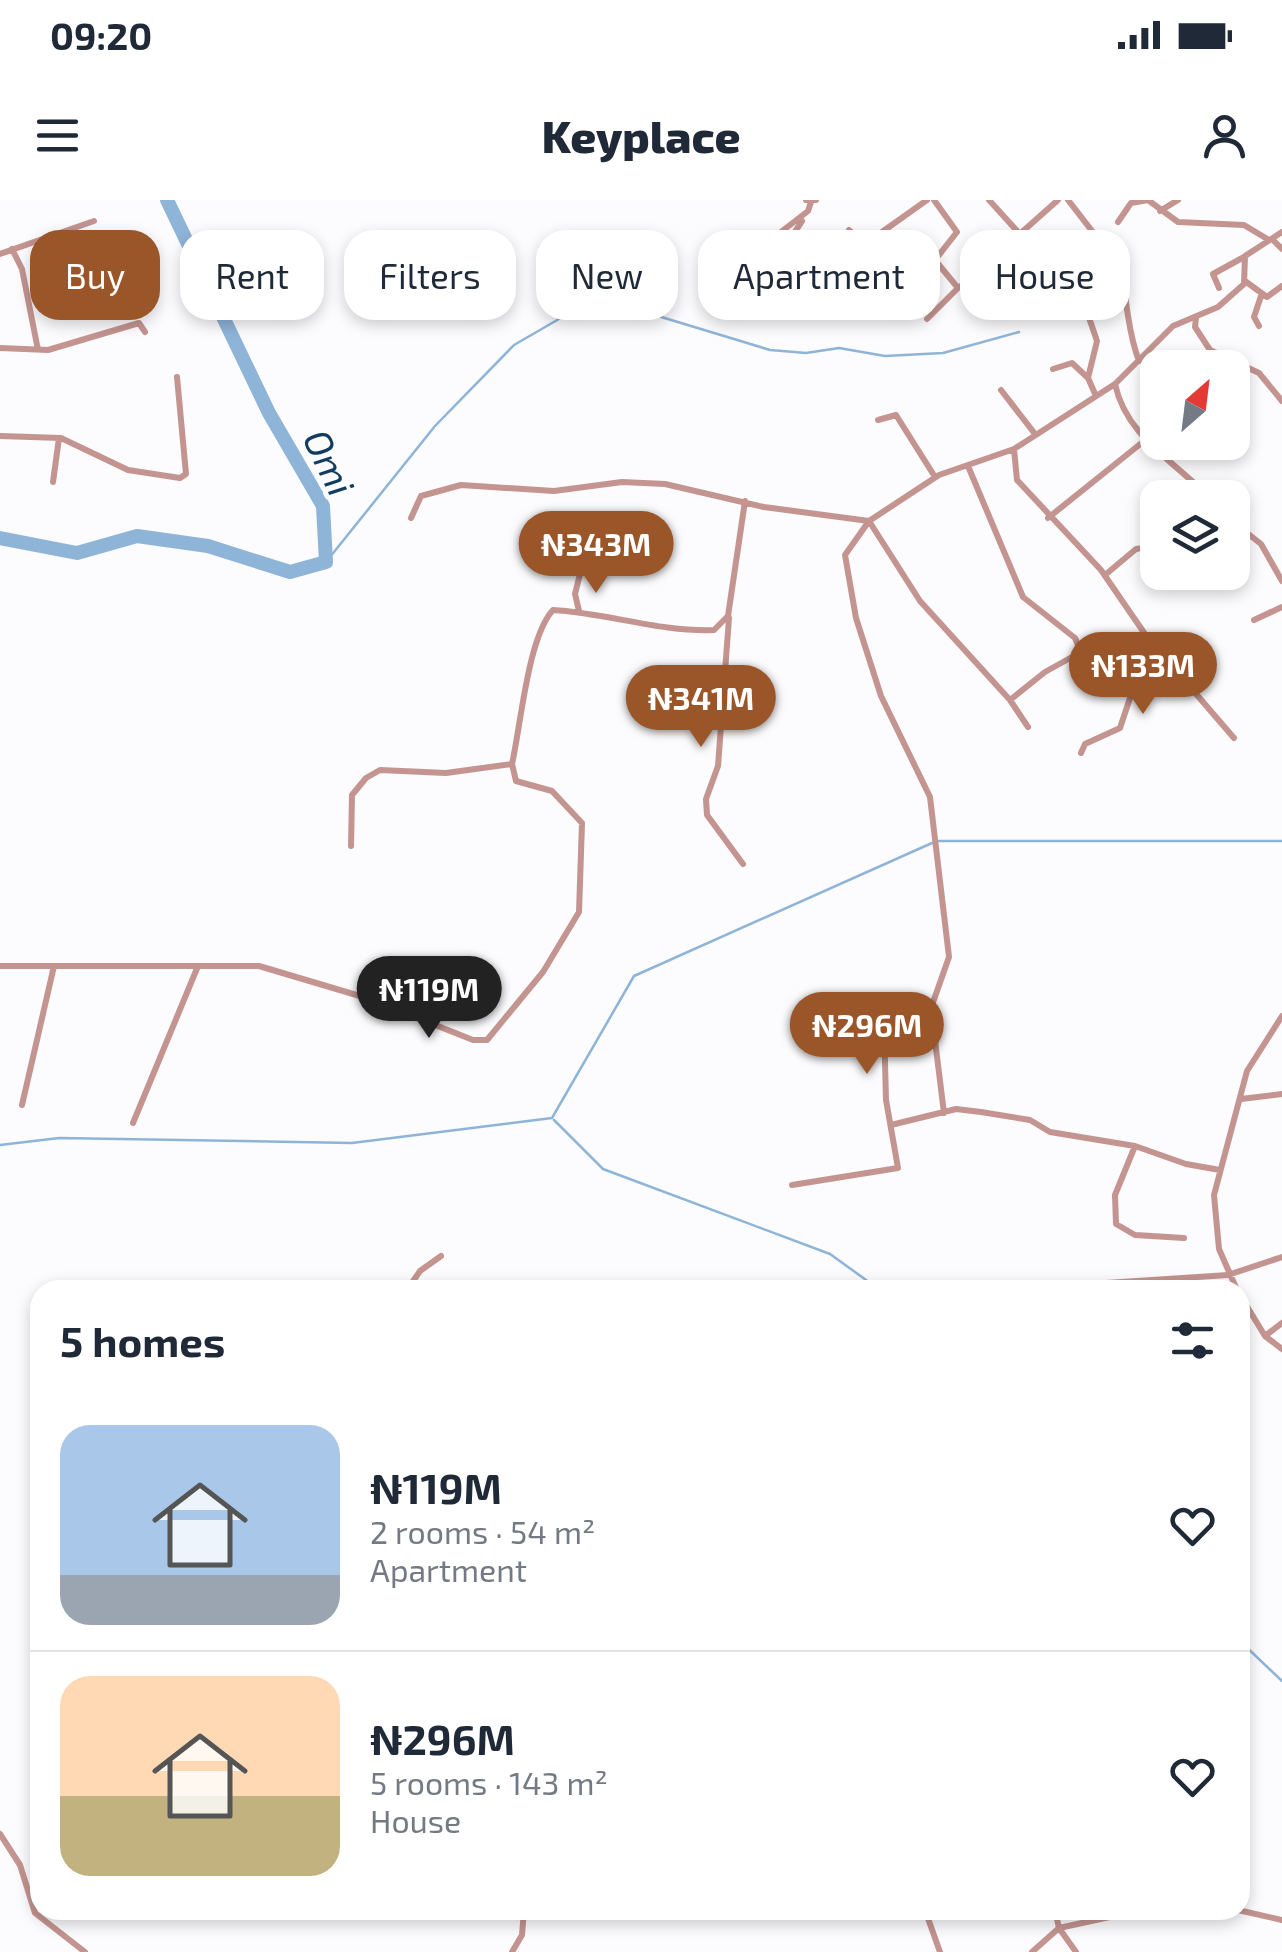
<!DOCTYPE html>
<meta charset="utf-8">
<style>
:root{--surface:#fff;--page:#f2f2f3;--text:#1f2937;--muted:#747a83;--line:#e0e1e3;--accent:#9a5528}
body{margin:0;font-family:"Exo 2",sans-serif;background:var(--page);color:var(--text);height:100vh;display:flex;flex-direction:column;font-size:38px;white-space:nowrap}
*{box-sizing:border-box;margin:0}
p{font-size:32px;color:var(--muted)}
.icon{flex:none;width:55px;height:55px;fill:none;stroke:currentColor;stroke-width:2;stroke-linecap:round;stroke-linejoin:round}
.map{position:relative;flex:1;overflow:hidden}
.details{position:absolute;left:30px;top:1080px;width:1220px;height:640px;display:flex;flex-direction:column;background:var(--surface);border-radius:30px;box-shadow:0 5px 15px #0003}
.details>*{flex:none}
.banner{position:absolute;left:30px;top:30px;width:1222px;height:90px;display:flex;gap:20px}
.needle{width:65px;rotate:28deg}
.fabs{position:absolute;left:1140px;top:150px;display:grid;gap:20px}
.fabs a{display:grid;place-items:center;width:110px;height:110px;border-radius:20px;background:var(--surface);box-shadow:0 5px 15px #0003;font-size:50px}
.price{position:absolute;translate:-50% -85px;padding:0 22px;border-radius:35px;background:var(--accent);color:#fff;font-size:32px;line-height:65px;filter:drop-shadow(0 2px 5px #0008)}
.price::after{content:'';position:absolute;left:50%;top:60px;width:30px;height:22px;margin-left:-15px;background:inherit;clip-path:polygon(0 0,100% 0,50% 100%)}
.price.selected{background:#222;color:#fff}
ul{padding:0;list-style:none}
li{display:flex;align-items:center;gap:30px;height:250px;padding:0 30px}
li+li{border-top:2px solid var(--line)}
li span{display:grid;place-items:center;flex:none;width:280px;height:200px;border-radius:30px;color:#555}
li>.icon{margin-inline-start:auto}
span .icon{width:120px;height:120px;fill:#fffc;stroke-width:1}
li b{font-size:42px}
h2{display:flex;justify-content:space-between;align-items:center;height:120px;padding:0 30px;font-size:42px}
.tag{padding:0 35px;border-radius:30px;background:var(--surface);box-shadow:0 5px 15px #0003;font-size:35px;line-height:90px}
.tag.selected{background:var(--accent);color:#fff}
.status{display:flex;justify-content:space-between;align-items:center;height:70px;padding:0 50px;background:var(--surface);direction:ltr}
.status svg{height:28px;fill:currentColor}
header{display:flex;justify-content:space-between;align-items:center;height:130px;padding:0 30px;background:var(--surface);font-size:45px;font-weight:800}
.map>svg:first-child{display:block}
</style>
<div class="status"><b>09:20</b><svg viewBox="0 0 49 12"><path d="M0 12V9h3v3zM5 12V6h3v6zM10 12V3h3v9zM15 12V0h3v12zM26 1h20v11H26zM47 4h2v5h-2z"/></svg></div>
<header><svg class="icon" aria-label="menu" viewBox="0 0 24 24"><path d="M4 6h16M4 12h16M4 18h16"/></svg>Keyplace<svg class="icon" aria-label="person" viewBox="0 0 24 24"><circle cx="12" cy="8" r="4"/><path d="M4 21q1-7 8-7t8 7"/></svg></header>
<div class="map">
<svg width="1282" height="1752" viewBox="0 0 1282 1752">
<rect width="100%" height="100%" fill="#fcfbfd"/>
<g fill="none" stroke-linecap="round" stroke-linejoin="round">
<path stroke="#8eb4d8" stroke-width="2.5" d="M 326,362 L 435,226 L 514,145 L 635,75 L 658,116 L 770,150 L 806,153 L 839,148 L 885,156 L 943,153 L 1019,132
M 939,641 L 1282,641
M 554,920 L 603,969 L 830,1054 L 880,1090
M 0,945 L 59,938 L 352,943 L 552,918 L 634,776 L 932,643
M 1240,1441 L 1282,1481"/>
<path stroke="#8eb4d8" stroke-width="14" d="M 0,338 L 77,353 L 137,336 L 208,346 L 290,372 L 326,362 L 323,306 L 269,213 L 167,0"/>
<path stroke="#c39490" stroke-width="6" d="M 806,0 L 816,0
M 989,0 L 1085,106 L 1097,141 L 1088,178 L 1096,196
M 1068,0 L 1113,58 L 1124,66 C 1123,91 1130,138 1139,161
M 1148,0 L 1178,22 L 1244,25 L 1269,40
M 1160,11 L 1178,0
M 1118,22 L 1131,3 L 1148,0
M 849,30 L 865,44
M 1022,32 L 1058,0
M 1272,39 L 1282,49
M 12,49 L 22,69 L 38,150
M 0,54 L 94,21
M 770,70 L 802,21
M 842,80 L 865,44 L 927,0
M 1245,81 L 1267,97 L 1282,86
M 958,88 L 976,76
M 1219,88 L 1213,74 L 1244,57
M 747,115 L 770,70 L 759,49 L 808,11 L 811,2
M 1196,118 L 1195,127 L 1210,150 L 1259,173 L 1282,201
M 927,119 L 958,88 L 935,60 L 957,32 L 934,0
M 1259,126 L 1254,117 L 1261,96
M 0,148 L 48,150 L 139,123 L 145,132
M 1053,169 L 1072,163 L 1088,178
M 1001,190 L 1035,234
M 878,220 L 896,215 L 935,277
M 0,236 L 61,238 L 128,270 L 180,278 L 186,274 L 177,177
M 1014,249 L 1017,280 L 1101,370 L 1147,437 L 1234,538
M 968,266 L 1023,397 L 1075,438 L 1081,452 L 1045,472 L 1010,500
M 53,282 L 59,238
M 1210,298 C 1174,261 1126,236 1115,184 L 1173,126 L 1218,107 L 1244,84 L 1245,56 L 1282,32
M 411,318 L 421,296 L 461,285 L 554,291 L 622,282 L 665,284 L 764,307 L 869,321 L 920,401 L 1010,500 L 1028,527
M 1048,318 L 1144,241
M 1232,321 L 1261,344 L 1282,381
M 1105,375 L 1136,349 L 1158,346
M 579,411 L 575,394 L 583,362
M 729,418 L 718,566 L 706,599 L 707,615 L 743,664
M 1254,420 L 1282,407
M 1081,553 L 1085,544 L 1120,528 L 1134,486 L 1167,459
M 351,646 L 352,595 L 366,578 L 380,570 L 446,573 L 512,564
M 0,766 L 259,766 L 370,799 L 473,840 L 487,840 L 543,772 L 579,712 L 582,623 L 552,591 L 516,581 L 512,564 C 521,524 528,437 553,410 C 607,413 659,432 714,430 L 728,416 L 745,301
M 1241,899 L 1282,894
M 22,905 L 54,766
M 944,913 L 931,808 L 949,757 L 930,597 L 881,496 L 856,418 L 845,355 L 869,321 L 939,275 L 1014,249 L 1115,184
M 133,923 L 198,766
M 891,925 L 956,909 L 981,912 L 1030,920 L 1050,932 L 1135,946 L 1186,964 L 1220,970
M 1135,946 L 1115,995 L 1116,1024 L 1135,1035 L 1184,1038
M 792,985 L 898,968 L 886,900 L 884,825
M 1091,1084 L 1228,1075 L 1282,1057
M 407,1090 L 420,1071 L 441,1056
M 1237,1090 L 1219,1049 L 1214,995 L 1247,871 L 1282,816
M 1240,1095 L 1265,1136 L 1282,1149
M 1265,1136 L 1282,1123
M 0,1634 L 20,1665 L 35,1713 L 85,1752
M 925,1710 L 940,1752
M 1055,1710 L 1059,1728 L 1076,1752
M 1238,1710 L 1282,1720
M 512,1752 L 522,1735 L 524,1710
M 1032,1752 L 1059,1728 L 1142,1710"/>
</g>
<g text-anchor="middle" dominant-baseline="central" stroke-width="10" stroke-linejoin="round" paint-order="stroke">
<g font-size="38" font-style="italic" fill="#123c5f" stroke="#fcfbfd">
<text transform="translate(330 262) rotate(64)">Omi</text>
</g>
</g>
</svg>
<div class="fabs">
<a><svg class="needle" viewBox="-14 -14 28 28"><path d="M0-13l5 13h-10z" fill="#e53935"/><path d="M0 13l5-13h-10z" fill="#747a83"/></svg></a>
<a><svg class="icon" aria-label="layers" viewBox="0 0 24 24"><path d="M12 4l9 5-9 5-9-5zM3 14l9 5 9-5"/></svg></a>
</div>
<b class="price" style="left:596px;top:396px">₦343M</b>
<b class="price" style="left:1143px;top:517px">₦133M</b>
<b class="price" style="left:701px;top:550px">₦341M</b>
<b class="price selected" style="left:429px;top:841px">₦119M</b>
<b class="price" style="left:867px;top:877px">₦296M</b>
<div class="banner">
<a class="tag selected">Buy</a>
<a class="tag">Rent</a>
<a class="tag">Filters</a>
<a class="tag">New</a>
<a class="tag">Apartment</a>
<a class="tag">House</a>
</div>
<section class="details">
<h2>5 homes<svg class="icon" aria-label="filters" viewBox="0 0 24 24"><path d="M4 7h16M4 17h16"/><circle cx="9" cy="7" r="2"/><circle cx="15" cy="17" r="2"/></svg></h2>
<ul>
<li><span style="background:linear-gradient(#a9c7e8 75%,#9aa5b1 0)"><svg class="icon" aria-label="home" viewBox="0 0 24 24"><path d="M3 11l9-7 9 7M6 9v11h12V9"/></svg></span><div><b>₦119M</b><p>2 rooms · 54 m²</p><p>Apartment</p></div><svg class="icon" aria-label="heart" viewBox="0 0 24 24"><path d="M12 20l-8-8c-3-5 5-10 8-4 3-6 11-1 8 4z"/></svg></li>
<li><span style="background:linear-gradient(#ffd9b3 60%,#c2b280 0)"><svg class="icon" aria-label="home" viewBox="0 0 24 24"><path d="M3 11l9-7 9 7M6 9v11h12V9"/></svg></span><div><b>₦296M</b><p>5 rooms · 143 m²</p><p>House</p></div><svg class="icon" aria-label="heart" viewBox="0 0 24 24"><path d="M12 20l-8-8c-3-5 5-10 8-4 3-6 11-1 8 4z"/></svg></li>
</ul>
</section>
</div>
